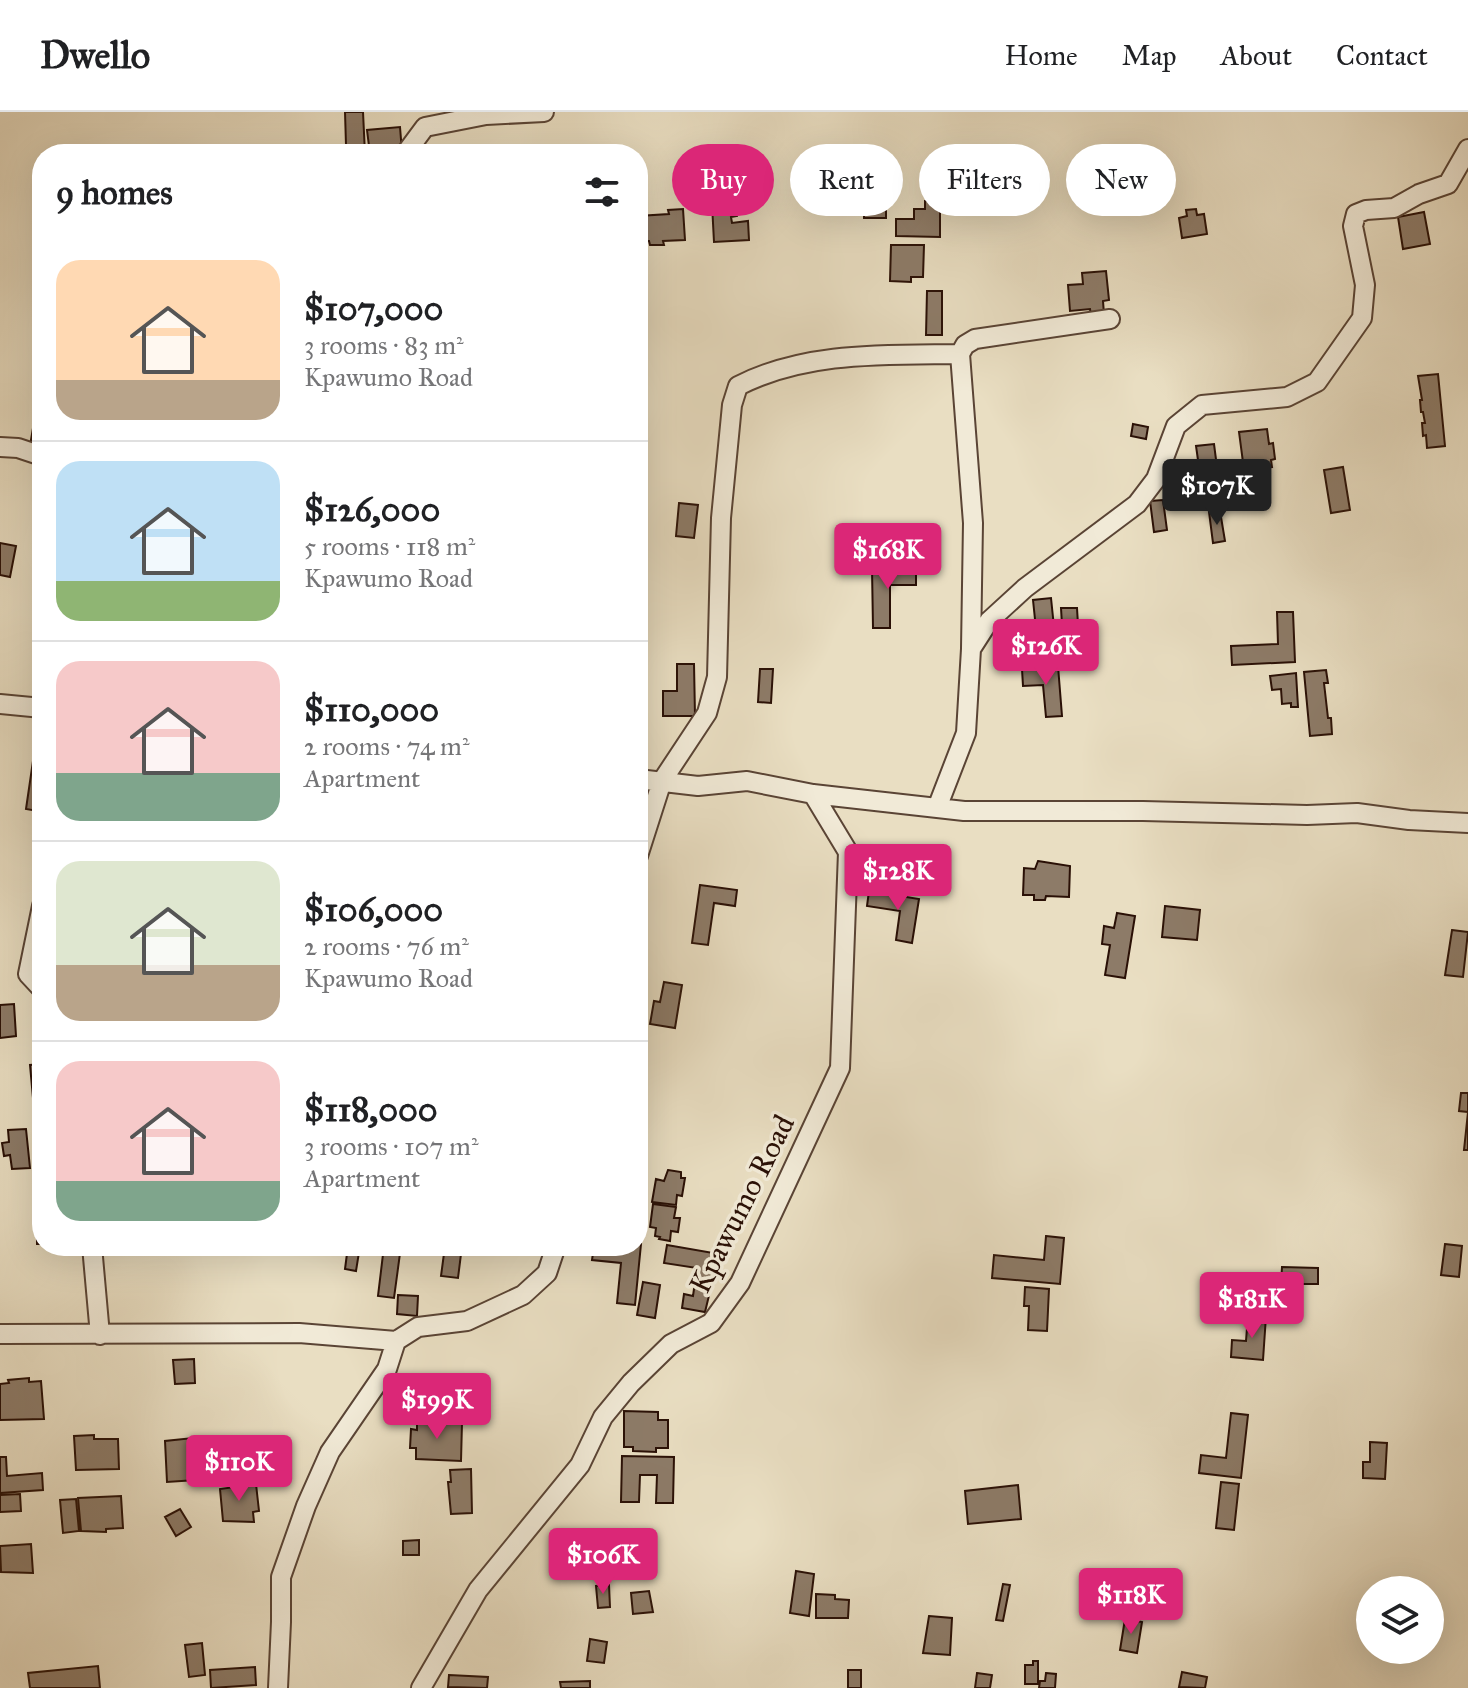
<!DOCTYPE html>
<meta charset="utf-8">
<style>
:root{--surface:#fff;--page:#f2f2f2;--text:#202124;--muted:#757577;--line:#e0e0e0;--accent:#db2777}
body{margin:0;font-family:"IM FELL Great Primer",serif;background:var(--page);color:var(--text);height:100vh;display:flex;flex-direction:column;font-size:30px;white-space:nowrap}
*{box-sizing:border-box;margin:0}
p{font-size:26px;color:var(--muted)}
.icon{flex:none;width:44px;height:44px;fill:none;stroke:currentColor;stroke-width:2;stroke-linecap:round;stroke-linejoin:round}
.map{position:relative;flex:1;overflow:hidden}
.drawer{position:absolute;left:32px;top:32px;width:616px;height:1112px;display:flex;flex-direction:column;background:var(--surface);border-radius:32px;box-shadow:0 8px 32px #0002}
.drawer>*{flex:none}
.guide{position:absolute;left:672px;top:32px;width:676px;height:72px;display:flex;gap:16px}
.fabs{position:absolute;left:1356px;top:1464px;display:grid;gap:16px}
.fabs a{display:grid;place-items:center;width:88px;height:88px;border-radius:50%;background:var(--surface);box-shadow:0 8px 32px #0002;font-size:40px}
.price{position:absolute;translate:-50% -68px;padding:0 18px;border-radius:8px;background:var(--accent);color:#fff;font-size:26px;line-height:52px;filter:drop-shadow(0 2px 4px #0008)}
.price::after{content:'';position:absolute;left:50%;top:48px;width:24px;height:18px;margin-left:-12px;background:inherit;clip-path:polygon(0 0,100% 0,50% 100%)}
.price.selected{background:#222;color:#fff}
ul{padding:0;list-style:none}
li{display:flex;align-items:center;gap:24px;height:200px;padding:0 24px}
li+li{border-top:2px solid var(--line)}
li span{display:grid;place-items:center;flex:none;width:224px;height:160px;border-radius:24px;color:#555}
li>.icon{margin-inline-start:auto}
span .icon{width:96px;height:96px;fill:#fffc;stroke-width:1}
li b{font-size:34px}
h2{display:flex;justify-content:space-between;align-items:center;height:96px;padding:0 24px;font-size:34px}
.chip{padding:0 28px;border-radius:36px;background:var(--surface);box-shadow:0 8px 32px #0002;font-size:28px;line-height:72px}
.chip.selected{background:var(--accent);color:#fff}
header{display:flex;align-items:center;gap:48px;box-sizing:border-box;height:112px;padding:0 40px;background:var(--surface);border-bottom:2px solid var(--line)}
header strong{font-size:38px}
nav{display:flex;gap:44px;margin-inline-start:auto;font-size:28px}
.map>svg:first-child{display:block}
</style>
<header>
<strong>Dwello</strong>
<nav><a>Home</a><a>Map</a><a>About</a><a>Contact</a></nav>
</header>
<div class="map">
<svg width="1468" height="1576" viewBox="0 0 1468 1576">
<rect width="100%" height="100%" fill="#e9dec2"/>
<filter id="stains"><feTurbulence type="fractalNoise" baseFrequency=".0025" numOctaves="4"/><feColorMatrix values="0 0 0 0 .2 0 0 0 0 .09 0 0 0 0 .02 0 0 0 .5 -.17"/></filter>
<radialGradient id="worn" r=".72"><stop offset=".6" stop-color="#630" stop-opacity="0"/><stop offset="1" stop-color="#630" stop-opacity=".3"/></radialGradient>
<path fill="#8d7b68" stroke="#2a1006" stroke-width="2" d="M 345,0 L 363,0 L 365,42 L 311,42 L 311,35 L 346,33 Z
M 400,15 L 402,40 L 370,42 L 367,18 Z
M 864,72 L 882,72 L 882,90 L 886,90 L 886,106 L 864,106 Z
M 925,89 L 940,89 L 940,125 L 896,124 L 896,107 L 914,107 L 914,97 L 925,97 Z
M 736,90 L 737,104 L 731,105 L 732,111 L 748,109 L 749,128 L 714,130 L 712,92 Z
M 683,97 L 685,128 L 663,129 L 664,133 L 650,133 L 649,129 L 639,129 L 638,104 L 669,102 L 668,98 Z
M 1196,97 L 1197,103 L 1204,102 L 1207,122 L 1182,126 L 1179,106 L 1187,104 L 1186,98 Z
M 1424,100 L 1430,132 L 1403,137 L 1398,105 Z
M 891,133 L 924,133 L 923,165 L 911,165 L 911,170 L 890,169 Z
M 1106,159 L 1109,188 L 1103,189 L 1104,202 L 1091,203 L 1090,197 L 1070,199 L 1068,173 L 1083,172 L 1082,161 Z
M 927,179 L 942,179 L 942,223 L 926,223 Z
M 1438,262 L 1445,334 L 1427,336 L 1426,323 L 1423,324 L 1422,311 L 1425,311 L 1423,300 L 1421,300 L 1420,288 L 1422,288 L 1418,264 Z
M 34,310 L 42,311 L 42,329 L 31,328 Z
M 1133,312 L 1148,315 L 1146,327 L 1131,324 Z
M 1267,317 L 1269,332 L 1273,331 L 1275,347 L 1271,348 L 1272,355 L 1244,358 L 1239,320 Z
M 1214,332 L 1218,363 L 1184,368 L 1181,350 L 1198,348 L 1196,334 Z
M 1343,355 L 1350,398 L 1331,401 L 1324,358 Z
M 1163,388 L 1167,418 L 1154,420 L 1150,389 Z
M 679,391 L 698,393 L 694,426 L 676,424 Z
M 1220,399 L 1225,429 L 1213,431 L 1209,400 Z
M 0,431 L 16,434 L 10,465 L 0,463 Z
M 872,456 L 916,456 L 916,473 L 890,473 L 890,516 L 873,516 Z
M 1051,486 L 1054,515 L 1036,517 L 1033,488 Z
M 1061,496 L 1077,496 L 1080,547 L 1064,547 Z
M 1277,500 L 1293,500 L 1295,550 L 1232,553 L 1231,534 L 1278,532 Z
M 677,552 L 694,552 L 695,604 L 663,604 L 663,579 L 677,579 Z
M 1058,554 L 1062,604 L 1046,605 L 1043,573 L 1023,574 L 1022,557 Z
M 760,557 L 773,557 L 771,591 L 758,590 Z
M 1326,558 L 1328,571 L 1324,571 L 1328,606 L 1331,606 L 1332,622 L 1310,624 L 1304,560 Z
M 1296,561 L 1298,595 L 1291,595 L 1291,591 L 1282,592 L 1281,577 L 1272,578 L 1270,564 Z
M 33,649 L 42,651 L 42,711 L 36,710 L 38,699 L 26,697 Z
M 1038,749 L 1070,754 L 1069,785 L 1046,784 L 1045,788 L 1034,788 L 1034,783 L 1023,783 L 1024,756 L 1035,757 Z
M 700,773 L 737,778 L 735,794 L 714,791 L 708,833 L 692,831 Z
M 869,779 L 919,787 L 912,831 L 896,828 L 900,799 L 867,794 Z
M 1165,794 L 1200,798 L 1197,828 L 1162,825 Z
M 1117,801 L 1135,804 L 1125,866 L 1105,863 L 1110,833 L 1102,832 L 1104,814 L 1114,816 Z
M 1452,818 L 1468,820 L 1463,865 L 1445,863 Z
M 664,870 L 682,873 L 675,916 L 650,912 L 654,889 L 660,890 Z
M 14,892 L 16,924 L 0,926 L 0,893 Z
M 42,952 L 42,985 L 33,986 L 30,953 Z
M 1461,981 L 1468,981 L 1468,1038 L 1464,1038 L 1468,1000 L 1459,999 Z
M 36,1010 L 42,1010 L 42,1053 L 36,1053 Z
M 26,1017 L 30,1056 L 12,1057 L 10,1043 L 4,1044 L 2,1031 L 9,1030 L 8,1018 Z
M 668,1058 L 681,1060 L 681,1066 L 685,1066 L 682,1084 L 677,1083 L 676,1093 L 652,1090 L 656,1067 L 664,1069 Z
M 37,1073 L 42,1073 L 42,1132 L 37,1132 Z
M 653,1092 L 676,1095 L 674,1106 L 680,1106 L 678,1120 L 671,1119 L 670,1129 L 659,1127 L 660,1125 L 655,1124 L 656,1116 L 650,1115 Z
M 1046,1124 L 1064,1126 L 1060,1172 L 992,1166 L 994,1143 L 1044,1148 Z
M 638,1132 L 641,1132 L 635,1193 L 617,1191 L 621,1151 L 592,1148 L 594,1134 L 638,1134 Z
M 1445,1132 L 1462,1134 L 1459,1165 L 1441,1163 Z
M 667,1133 L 719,1142 L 705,1200 L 682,1196 L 684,1182 L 693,1184 L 697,1156 L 664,1151 Z
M 348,1134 L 360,1134 L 356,1159 L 345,1157 Z
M 384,1134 L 401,1134 L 394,1186 L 378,1184 Z
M 445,1134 L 462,1134 L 458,1166 L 441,1164 Z
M 1282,1155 L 1318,1156 L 1318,1172 L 1281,1172 Z
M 643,1170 L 660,1173 L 655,1206 L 637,1203 Z
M 1025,1175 L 1049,1177 L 1047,1219 L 1028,1218 L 1029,1194 L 1024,1194 Z
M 398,1183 L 418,1184 L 417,1204 L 397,1202 Z
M 1248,1203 L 1266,1204 L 1263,1248 L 1231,1245 L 1232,1228 L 1246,1229 Z
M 194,1247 L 195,1271 L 175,1272 L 173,1248 Z
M 29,1266 L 29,1270 L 41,1269 L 44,1307 L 0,1308 L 0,1272 L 9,1271 L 8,1268 Z
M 624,1299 L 658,1300 L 658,1308 L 668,1308 L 668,1336 L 656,1336 L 656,1340 L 633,1339 L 633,1335 L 624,1335 Z
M 1231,1301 L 1248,1303 L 1241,1366 L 1199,1361 L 1201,1343 L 1226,1346 Z
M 417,1309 L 462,1311 L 461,1349 L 416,1347 L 416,1336 L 410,1336 L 411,1317 L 417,1318 Z
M 94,1323 L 94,1327 L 118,1327 L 119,1357 L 76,1358 L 74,1324 Z
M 193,1326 L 196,1368 L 167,1370 L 165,1329 Z
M 1370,1330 L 1387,1331 L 1385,1367 L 1363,1366 L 1363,1350 L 1370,1350 Z
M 622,1344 L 674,1345 L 673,1391 L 656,1391 L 657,1363 L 640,1363 L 639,1390 L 621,1390 Z
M 0,1345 L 6,1345 L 7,1364 L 42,1361 L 43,1378 L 0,1381 Z
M 471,1357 L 472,1401 L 451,1402 L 448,1370 L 451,1370 L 450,1358 Z
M 1221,1370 L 1239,1372 L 1234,1418 L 1216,1416 Z
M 256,1372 L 259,1399 L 253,1400 L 254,1410 L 223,1409 L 220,1377 Z
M 1018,1373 L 1021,1407 L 968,1412 L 965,1379 Z
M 20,1382 L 21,1399 L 0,1400 L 0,1383 Z
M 121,1384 L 123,1416 L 106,1417 L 106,1420 L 81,1419 L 78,1386 Z
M 76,1387 L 79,1419 L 63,1421 L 60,1388 Z
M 180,1397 L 191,1415 L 176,1424 L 165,1405 Z
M 419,1428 L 419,1443 L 403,1443 L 403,1429 Z
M 31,1432 L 33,1461 L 1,1460 L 0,1434 Z
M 796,1459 L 814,1462 L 809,1504 L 790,1501 Z
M 1003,1472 L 1010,1473 L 1003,1509 L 996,1508 Z
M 609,1473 L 610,1495 L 598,1496 L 596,1474 Z
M 649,1479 L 653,1500 L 633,1502 L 631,1481 Z
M 816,1482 L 835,1483 L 835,1487 L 849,1488 L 848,1506 L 816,1506 Z
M 929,1504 L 952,1506 L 950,1543 L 923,1541 Z
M 1125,1507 L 1142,1510 L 1137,1541 L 1120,1538 Z
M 590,1527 L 607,1530 L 604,1551 L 587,1549 Z
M 202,1531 L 205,1563 L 189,1565 L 185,1533 Z
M 1033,1549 L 1038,1549 L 1038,1572 L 1025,1572 L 1025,1553 L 1033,1553 Z
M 98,1554 L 100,1576 L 30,1576 L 28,1561 Z
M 255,1555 L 256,1573 L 211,1576 L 210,1558 Z
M 848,1558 L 861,1558 L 861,1576 L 848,1576 Z
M 1182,1560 L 1207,1565 L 1205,1576 L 1179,1575 Z
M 977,1561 L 992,1563 L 990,1576 L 975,1576 Z
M 1046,1561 L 1056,1562 L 1055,1576 L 1039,1576 L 1040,1569 L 1045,1569 Z
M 449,1563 L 488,1565 L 487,1576 L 448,1575 Z
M 590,1569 L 590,1576 L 561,1576 L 560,1570 Z"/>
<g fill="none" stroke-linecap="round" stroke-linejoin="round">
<defs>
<path id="street" d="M 405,42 L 425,15 L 486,3 L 544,0
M 0,335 L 18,336 L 42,344
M 971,536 L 973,411 L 960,242 L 965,233 L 975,227 L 1110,207
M 0,592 L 42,596
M 638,667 L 698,674 L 747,669 L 813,682 L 964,699 L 1143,699 L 1307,703 L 1357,701 L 1409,708 L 1468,711
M 937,696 L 966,621 L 971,537 L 989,509 L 1025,476 L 1137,392 L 1156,367 L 1176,314 L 1202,293 L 1287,285 L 1317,270 L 1362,206 L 1365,173 L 1353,114 L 1356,102 L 1366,98 L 1394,96 L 1419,82 L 1448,72 L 1468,37
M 638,744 L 662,669 L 707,601 L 717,565 L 721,406 L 732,293 L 738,274 C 806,239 886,243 960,242
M 42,794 L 28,862 L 42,877
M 92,1134 L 100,1223
M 0,1222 L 299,1221 L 396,1229
M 278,1576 L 281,1510 L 281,1465 L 306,1394 L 330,1340 L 387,1257 L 396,1229 L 418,1215 L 467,1209 L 523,1183 L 547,1161 L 556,1134
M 421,1576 L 478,1478 L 580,1353 L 603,1305 L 631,1271 L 671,1232 L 711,1211 L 740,1171 L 840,956 L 848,740 L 813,682"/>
</defs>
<use href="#street" stroke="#5a4435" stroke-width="22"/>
<use href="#street" stroke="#f1ead7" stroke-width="18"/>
</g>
<g text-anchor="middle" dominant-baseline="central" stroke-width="7" stroke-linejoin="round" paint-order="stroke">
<g font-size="30" fill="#2a1006" stroke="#f1ead7">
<text transform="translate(742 1092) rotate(-63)">Kpawumo Road</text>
</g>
</g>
<rect width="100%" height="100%" filter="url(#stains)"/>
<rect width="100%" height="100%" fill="url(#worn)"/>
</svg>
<div class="fabs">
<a><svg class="icon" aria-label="layers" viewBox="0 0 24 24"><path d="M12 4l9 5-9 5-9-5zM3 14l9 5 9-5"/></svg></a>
</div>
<b class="price selected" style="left:1217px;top:415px">$107K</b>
<b class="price" style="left:888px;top:479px">$168K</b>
<b class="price" style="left:1046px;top:575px">$126K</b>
<b class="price" style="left:898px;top:800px">$128K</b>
<b class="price" style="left:1252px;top:1228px">$181K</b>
<b class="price" style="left:437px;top:1329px">$199K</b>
<b class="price" style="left:239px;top:1391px">$110K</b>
<b class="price" style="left:603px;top:1484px">$106K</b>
<b class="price" style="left:1131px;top:1524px">$118K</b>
<div class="guide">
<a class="chip selected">Buy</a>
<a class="chip">Rent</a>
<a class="chip">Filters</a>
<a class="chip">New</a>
</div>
<section class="drawer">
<h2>9 homes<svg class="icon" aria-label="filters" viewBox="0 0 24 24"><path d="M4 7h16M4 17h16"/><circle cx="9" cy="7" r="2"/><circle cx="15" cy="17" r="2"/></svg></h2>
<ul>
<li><span style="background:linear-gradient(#ffd9b3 75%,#b9a48a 0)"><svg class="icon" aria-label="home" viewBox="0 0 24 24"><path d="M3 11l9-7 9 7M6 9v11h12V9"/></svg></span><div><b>$107,000</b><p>3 rooms · 83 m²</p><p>Kpawumo Road</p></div></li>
<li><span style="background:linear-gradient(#bfe0f5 75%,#8fb573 0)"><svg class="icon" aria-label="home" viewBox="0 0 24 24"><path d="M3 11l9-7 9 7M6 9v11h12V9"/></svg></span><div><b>$126,000</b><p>5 rooms · 118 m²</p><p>Kpawumo Road</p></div></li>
<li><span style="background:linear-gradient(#f6c9c9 70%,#7fa58c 0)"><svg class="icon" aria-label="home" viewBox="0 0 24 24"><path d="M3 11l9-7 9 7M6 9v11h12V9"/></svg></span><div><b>$110,000</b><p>2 rooms · 74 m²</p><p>Apartment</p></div></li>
<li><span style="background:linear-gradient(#dfe7d0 65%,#b9a48a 0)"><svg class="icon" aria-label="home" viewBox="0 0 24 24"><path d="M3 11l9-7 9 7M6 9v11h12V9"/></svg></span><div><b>$106,000</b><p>2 rooms · 76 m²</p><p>Kpawumo Road</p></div></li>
<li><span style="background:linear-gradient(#f6c9c9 75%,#7fa58c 0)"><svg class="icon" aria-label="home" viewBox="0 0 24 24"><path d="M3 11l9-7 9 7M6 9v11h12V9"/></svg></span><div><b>$118,000</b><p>3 rooms · 107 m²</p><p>Apartment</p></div></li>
</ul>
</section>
</div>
